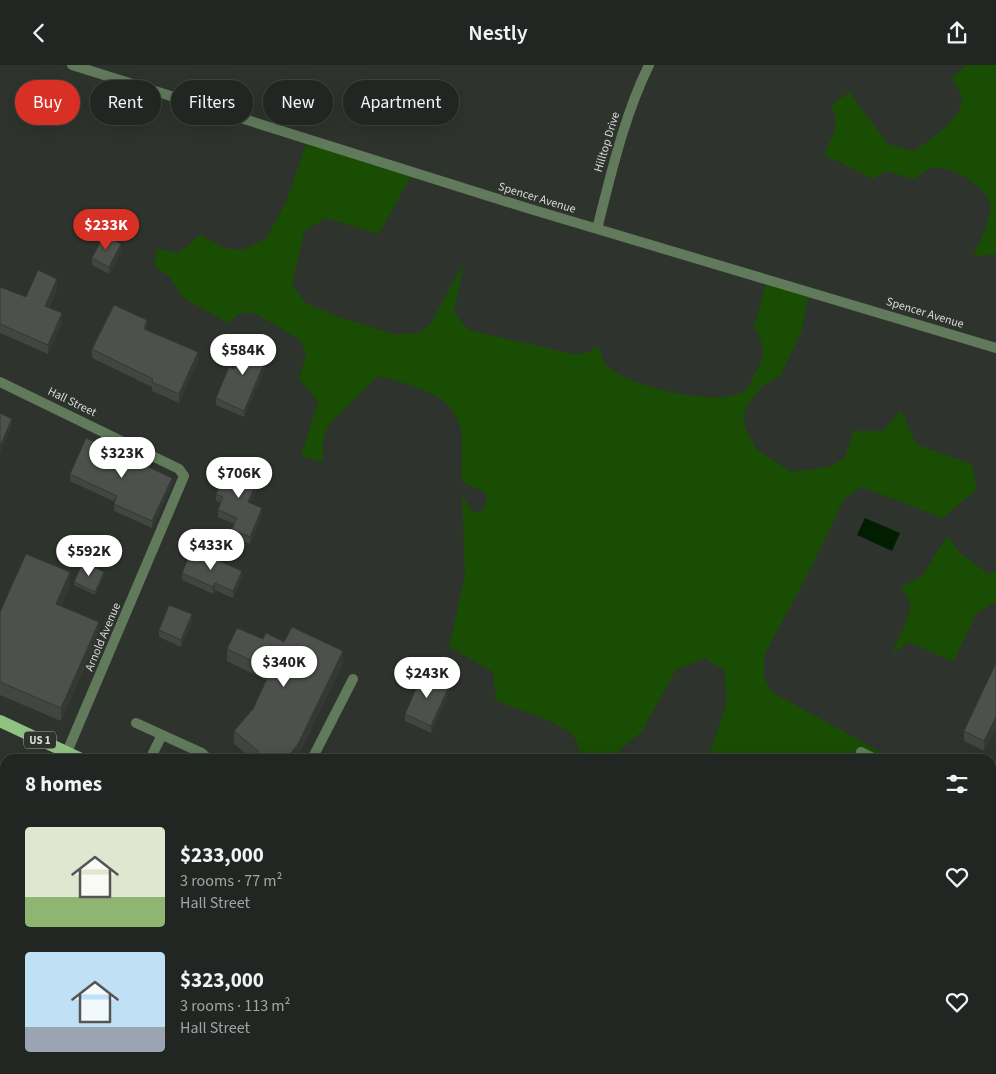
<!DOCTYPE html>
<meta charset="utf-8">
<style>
:root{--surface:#222622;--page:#2a2e2a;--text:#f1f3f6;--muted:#a2a5a5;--line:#3f4340;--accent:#d93025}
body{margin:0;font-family:"Source Sans 3",sans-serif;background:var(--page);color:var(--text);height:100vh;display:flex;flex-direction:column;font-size:19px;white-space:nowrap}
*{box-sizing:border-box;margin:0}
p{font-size:16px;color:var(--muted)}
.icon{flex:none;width:28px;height:28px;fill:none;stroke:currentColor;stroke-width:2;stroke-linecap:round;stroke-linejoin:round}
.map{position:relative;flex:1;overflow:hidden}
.sheet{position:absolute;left:0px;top:689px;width:996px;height:321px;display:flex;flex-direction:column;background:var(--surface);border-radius:15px 15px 0 0;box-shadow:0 5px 20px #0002,0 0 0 1px var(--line)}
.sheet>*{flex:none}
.top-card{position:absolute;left:15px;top:15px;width:500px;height:45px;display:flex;gap:10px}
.price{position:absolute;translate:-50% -42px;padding:0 11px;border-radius:18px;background:#fff;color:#222;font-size:16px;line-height:32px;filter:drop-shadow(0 1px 2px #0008)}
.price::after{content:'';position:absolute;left:50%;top:30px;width:15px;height:11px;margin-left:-8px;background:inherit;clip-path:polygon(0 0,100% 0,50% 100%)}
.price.active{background:var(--accent);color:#fff}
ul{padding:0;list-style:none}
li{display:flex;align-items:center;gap:15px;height:125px;padding:0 25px}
li span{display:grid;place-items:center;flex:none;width:140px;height:100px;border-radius:5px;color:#555}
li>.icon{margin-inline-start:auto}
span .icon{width:60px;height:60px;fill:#fffc;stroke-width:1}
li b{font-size:21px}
h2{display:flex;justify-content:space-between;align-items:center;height:60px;padding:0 25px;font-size:21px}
.tag{padding:0 18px;border-radius:22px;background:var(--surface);box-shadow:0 5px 20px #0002,0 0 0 1px var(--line);font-size:18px;line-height:45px}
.tag.active{background:var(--accent);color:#fff}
header{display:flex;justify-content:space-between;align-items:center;height:65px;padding:0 25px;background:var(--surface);font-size:22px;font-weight:600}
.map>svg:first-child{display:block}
</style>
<header><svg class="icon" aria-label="back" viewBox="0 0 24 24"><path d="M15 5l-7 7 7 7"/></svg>Nestly<svg class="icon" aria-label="share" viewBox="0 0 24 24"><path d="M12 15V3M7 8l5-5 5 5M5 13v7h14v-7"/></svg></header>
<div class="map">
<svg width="996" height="1009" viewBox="0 0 996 1009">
<rect width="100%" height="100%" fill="#2e332d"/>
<path fill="#194d03" d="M 967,0 L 996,0 L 996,189 L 973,192 C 979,177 994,153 989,136 C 983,119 948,99 931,103 C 926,104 919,111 914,114 L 885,106 L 874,114 L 824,90 C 832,71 842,61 831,41 L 849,27 L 888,79 L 913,86 C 928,77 967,51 961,30 C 959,24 954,18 951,13 Z
M 308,74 L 411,111 L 379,169 L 325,153 L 304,167 L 292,220 L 306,238 L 336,251 L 393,269 L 420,268 L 431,258 L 464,197 L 454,248 L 469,265 L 573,289 L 587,288 L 598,281 C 601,287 603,298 608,302 C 631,322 716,342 743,327 C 749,324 753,311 757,305 C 766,288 764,278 754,262 L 767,214 L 809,226 L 802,265 L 780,311 L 761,322 L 745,344 L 744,360 L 756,384 L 791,407 L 830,402 L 845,392 L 854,366 L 883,366 L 901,345 L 916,379 L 972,399 L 977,424 L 943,453 L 862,422 L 844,434 L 813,499 L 764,591 L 764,613 L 772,627 L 893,694 L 717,694 L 710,687 L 727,637 L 724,605 L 705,593 L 676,605 L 642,666 L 610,694 L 578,694 C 581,682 577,674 568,666 C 557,657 511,642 496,635 L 493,607 L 449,582 L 465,510 L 462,432 L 465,434 L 471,446 L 481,447 L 488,434 L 484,427 L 461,416 C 461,400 464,381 461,365 C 453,327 410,320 378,311 L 329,359 L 323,375 L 323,397 L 301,391 L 318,337 L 299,314 L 306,289 L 300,275 L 255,248 L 240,248 L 228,258 L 182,232 L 170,212 L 155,202 L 156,184 L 179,188 L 200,170 L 225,183 L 242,185 L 267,173 L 286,137 Z
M 947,471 L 960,488 L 988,509 L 996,506 L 996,539 L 993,538 L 976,549 L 953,597 L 909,577 L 892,589 L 908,552 L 910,537 L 901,522 L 922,511 Z
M 170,1005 L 301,1005 L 306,1009 L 168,1009 Z"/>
<path fill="#021e00" d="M 865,453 L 900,468 L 892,486 L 857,470 Z"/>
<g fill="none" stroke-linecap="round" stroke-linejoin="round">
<path stroke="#617a5b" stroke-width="10" d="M 136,658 L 202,688 L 208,694
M 150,694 L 162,670
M 312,694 L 353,614"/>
<path stroke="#617a5b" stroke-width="10" d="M 72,0 L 527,143 L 996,283
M 597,164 C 611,109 624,51 649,0
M 0,317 L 179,404 L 184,411 L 67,687
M 861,687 L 875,694
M 991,747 L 996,749
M 991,821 L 996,811
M 0,941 L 5,930
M 0,952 L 5,954
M 118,1005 L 127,1009
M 899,1009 L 901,1005"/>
<path stroke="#90c282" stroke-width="12" d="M 0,656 L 81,694
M 504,1005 L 509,1009"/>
</g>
<path fill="#414640" d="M 121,186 L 109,209 L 92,200 L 92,193 Z
M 0,222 L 26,232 L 57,224 L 49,243 L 62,258 L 48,289 L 0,268 Z
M 146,265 L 198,296 L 179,338 L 152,326 L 152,322 L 92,293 L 92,284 Z
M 270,291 L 244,352 L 216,340 L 216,333 L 234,304 Z
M 70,409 L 172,419 L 152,463 L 114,446 L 114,439 L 115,437 L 70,416 Z
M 259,419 L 250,438 L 262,450 L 250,479 L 232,471 L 232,464 L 234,459 L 218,452 L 218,445 L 221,438 L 216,436 L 216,429 Z
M 182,508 L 242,513 L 233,533 L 215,525 L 213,529 L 182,515 Z
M 104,511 L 95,530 L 74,520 L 74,517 Z
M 70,521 L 61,541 L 99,570 L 61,656 L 0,630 L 0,547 Z
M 192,556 L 181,582 L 159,572 L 159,565 Z
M 263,574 L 284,577 L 343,598 L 298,691 L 252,694 L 234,679 L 234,666 L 253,644 L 266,615 L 227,596 L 227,584 Z
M 996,598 L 996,662 L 984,686 L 964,676 L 964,666 Z
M 450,625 L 431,668 L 405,656 L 405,649 Z
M 0,717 L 5,719 L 5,755 L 0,753 Z
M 996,922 L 996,973 L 991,971 L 991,931 Z
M 636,1005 L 668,1005 L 664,1009 L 641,1009 Z"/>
<path fill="#353934" d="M 121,179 L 121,186 L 109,209 L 109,202 Z
M 57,214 L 57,224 L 45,250 L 45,241 Z
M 62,248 L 62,258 L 48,289 L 48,280 Z
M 147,255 L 147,264 L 144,272 L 144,264 Z
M 270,284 L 270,291 L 244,352 L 244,346 Z
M 198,287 L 198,296 L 179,338 L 179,329 Z
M 12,354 L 12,361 L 0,388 L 0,381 Z
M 259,412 L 259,419 L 248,444 L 248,437 Z
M 172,413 L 172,419 L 152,463 L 152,456 Z
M 262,443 L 262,450 L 250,479 L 250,472 Z
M 242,506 L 242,513 L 233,533 L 233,526 Z
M 70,507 L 70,521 L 56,552 L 56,539 Z
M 104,507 L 104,511 L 95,530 L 95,527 Z
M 215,518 L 215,525 L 213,529 L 213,522 Z
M 192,549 L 192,556 L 181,582 L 181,575 Z
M 99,557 L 99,570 L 61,656 L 61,643 Z
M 343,586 L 343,598 L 298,691 L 296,694 L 286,694 Z
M 450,619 L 450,625 L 431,668 L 431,661 Z
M 996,652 L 996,662 L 984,686 L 984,676 Z
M 5,830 L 5,837 L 0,846 L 0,839 Z
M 4,890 L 4,896 L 0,905 L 0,899 Z
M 35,1005 L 38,1005 L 37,1009 L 34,1009 Z
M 630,1005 L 636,1005 L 632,1009 L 627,1009 Z
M 662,1005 L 668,1005 L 664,1009 L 659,1009 Z"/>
<path fill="#4c514b" stroke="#353934" d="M 104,170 L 121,179 L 109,202 L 92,193 Z
M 38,205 L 57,214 L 45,241 L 62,248 L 48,280 L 0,259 L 0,222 L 26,232 Z
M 114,240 L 147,255 L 144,264 L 198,287 L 179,329 L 152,317 L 153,314 L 92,284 Z
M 247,274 L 270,284 L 244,346 L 216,333 L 229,302 L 234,304 Z
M 0,348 L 12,354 L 0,381 Z
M 86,373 L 172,413 L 152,456 L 114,439 L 117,431 L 70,409 Z
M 229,400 L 259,412 L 248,437 L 262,443 L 250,472 L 232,464 L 237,453 L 218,445 L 223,432 L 216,429 Z
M 192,484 L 242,506 L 233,526 L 215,518 L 213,522 L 182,508 Z
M 26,489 L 70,507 L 56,539 L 99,557 L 61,643 L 0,617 L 0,547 Z
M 83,497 L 104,507 L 95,527 L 74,517 Z
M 169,540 L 192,549 L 181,575 L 159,565 Z
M 292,562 L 343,586 L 298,679 L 286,694 L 252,694 L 258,686 L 234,666 L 253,644 L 271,605 L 227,584 L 237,563 L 263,574 L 266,568 L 284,577 Z
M 996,598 L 996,652 L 984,676 L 964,666 Z
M 424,606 L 450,619 L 431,661 L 405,649 Z
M 0,717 L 5,719 L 5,749 L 0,746 Z
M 0,812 L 4,814 L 2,819 L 5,820 L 5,830 L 0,839 Z
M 0,888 L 4,890 L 0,899 Z
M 996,922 L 996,966 L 991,964 L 991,931 Z
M 5,998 L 5,1005 L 35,1005 L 34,1009 L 6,1009 L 1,1007 Z
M 386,1005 L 425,1005 L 430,1009 L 383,1009 Z
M 596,1005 L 630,1005 L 627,1009 L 596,1009 L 594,1007 Z
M 644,1005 L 662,1005 L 659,1009 L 649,1009 Z
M 956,1005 L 965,1005 L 973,1009 L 954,1009 Z"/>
<g text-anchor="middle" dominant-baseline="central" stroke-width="4" stroke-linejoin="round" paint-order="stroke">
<rect fill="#2e332d" stroke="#a6a9a5" stroke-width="1" x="24" y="666.5" width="32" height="17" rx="4"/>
<g font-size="11" font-weight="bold" fill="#d9dcd8">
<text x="40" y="675">US 1</text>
</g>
<g font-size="12" fill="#d9dcd8" stroke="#2e332d">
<text transform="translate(607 77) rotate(-73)">Hilltop Drive</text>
<text transform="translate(537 133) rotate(17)">Spencer Avenue</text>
<text transform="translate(925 248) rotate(17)">Spencer Avenue</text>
<text transform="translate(72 337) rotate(26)">Hall Street</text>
<text transform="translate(103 572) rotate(-67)">Arnold Avenue</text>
</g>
</g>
</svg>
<b class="price active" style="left:106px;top:186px">$233K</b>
<b class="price" style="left:243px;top:311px">$584K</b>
<b class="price" style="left:122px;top:414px">$323K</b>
<b class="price" style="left:239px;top:434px">$706K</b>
<b class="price" style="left:211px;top:506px">$433K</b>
<b class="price" style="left:89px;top:512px">$592K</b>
<b class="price" style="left:284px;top:623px">$340K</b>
<b class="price" style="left:427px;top:634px">$243K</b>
<div class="top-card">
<a class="tag active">Buy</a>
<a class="tag">Rent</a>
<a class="tag">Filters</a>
<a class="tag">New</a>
<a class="tag">Apartment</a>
</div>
<section class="sheet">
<h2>8 homes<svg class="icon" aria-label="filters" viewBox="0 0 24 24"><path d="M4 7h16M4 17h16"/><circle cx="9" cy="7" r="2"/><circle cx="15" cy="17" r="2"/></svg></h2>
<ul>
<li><span style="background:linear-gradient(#dfe7d0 70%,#8fb573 0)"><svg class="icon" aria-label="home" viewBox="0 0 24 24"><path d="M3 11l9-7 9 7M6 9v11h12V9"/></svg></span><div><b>$233,000</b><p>3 rooms · 77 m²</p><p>Hall Street</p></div><svg class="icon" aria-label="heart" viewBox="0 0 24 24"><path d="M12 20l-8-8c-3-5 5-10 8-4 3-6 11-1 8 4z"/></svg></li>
<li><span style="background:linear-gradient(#bfe0f5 75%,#9aa5b1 0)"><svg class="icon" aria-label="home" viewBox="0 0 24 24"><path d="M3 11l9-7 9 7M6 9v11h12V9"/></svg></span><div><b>$323,000</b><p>3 rooms · 113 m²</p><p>Hall Street</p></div><svg class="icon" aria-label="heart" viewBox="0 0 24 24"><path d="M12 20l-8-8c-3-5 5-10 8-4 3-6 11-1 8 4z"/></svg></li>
</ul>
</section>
</div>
